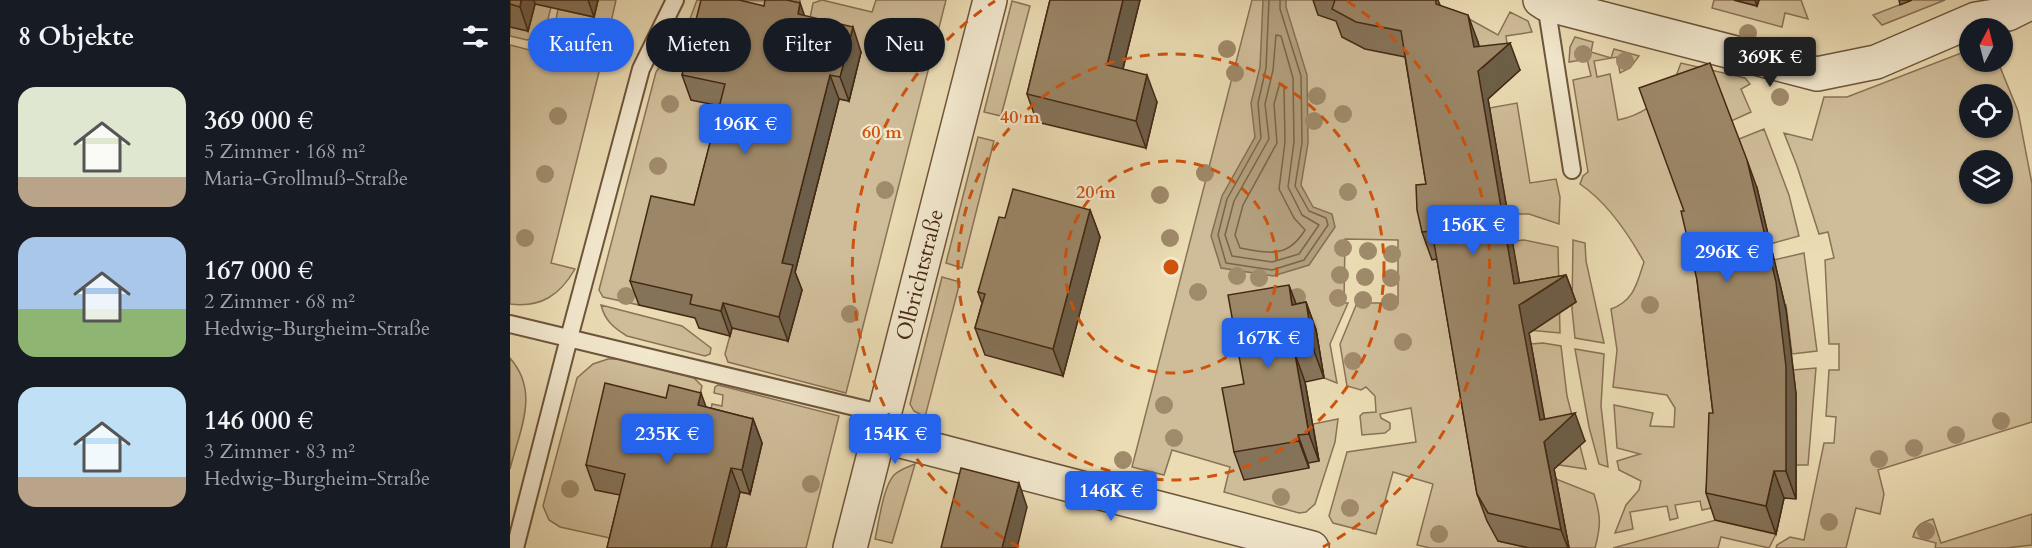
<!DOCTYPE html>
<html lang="de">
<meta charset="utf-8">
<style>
:root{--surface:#171b24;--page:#242831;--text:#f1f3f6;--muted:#9ea1a6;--accent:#2563eb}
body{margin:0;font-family:Cardo,serif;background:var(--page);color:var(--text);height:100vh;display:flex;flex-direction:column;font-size:22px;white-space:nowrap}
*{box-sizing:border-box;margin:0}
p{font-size:20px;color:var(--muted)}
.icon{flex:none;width:33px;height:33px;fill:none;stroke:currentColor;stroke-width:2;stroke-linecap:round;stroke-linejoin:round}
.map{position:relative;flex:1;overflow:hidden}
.drawer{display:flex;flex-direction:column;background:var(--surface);width:510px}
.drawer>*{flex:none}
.banner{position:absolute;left:18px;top:18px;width:570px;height:54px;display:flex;gap:12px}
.needle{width:39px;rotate:7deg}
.buttons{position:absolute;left:1449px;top:18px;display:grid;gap:12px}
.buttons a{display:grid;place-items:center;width:54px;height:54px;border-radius:50%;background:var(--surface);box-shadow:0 2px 4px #0004;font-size:30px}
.price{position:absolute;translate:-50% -51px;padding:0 14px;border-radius:6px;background:var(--accent);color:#fff;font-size:20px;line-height:39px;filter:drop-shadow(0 2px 3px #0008)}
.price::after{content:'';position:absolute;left:50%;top:36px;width:18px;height:14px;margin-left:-9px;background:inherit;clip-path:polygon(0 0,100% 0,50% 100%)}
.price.on{background:#222;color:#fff}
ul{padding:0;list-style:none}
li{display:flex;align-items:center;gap:18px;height:150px;padding:0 18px}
li span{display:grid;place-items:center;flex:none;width:168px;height:120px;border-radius:18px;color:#555}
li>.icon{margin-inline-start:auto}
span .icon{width:72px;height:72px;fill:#fffc;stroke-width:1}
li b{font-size:26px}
h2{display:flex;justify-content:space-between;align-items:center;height:72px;padding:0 18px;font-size:26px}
.pill{padding:0 21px;border-radius:27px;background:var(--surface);box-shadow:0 2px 4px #0004;font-size:21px;line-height:54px}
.pill.on{background:var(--accent);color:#fff}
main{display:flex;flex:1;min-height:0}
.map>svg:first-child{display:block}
</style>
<main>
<section class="drawer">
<h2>8 Objekte<svg class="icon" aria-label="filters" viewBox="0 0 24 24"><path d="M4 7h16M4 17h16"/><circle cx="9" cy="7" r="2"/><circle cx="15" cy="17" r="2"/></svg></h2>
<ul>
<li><span style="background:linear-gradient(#dfe7d0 75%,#b9a48a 0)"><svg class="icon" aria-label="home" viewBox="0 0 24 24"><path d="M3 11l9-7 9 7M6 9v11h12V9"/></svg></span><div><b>369 000 €</b><p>5 Zimmer · 168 m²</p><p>Maria-Grollmuß-Straße</p></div></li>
<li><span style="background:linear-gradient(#a9c7e8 60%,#8fb573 0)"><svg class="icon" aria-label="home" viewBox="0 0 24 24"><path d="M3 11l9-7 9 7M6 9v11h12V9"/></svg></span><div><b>167 000 €</b><p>2 Zimmer · 68 m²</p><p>Hedwig-Burgheim-Straße</p></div></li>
<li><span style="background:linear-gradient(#bfe0f5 75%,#b9a48a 0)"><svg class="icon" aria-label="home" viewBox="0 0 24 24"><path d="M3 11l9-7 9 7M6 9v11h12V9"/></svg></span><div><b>146 000 €</b><p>3 Zimmer · 83 m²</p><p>Hedwig-Burgheim-Straße</p></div></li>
</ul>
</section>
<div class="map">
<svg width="1522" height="548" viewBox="0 0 1522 548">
<rect width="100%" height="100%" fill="#ebdcb4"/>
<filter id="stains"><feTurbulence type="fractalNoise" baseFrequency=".00333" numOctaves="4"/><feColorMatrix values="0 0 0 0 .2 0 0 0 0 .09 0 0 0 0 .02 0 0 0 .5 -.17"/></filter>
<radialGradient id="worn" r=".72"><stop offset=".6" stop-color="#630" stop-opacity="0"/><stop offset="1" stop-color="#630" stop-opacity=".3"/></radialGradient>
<path fill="#cfbd99" stroke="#8a7256" stroke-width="1.5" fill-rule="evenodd" d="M 88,0 L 106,0 L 95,49 L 50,38 L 44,30 L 48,9 L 84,17 Z
M 187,0 L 290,1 L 237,199 L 150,221 L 129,305 L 93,297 L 89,290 L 146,72 L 177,27 Z
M 312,0 L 362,12 L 366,0 L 436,0 L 336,393 L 218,362 L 215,354 L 222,328 L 278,341 L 281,288 L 329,99 L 339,101 L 351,52 L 296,38 L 303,3 Z
M 742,0 L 813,0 L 836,25 L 832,37 C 857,50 870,54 899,51 L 932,259 L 988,541 L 1019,548 L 920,548 L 907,545 L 923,484 L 883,472 L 866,534 L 823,523 L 819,516 L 837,452 L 906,442 L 901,408 L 870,414 L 871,418 L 880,423 L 880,429 L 875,433 L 852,435 L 850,416 L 853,413 L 866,412 L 865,396 L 856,387 L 851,390 L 837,386 L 830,344 L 847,303 L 888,303 L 888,240 L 835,239 L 834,303 L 838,303 L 820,344 L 827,383 L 814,378 L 806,330 L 728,323 L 798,463 L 809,461 L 803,424 L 828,419 L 825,442 L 805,504 L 796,512 L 789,513 L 714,492 L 720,467 L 662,450 L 654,475 L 622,467 Z
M 1204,0 L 1223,0 L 1247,6 L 1249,0 L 1291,0 L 1298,19 L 1275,13 L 1272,27 L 1202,8 Z
M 1402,0 L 1435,0 L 1372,25 L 1363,15 Z
M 502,1 L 520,6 L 491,116 L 474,112 Z
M 25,3 L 41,7 L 34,35 L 17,40 L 0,36 L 0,27 L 18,31 Z
M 943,10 L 988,35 L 1000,12 L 1018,21 L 1022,32 L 996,36 L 1000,63 L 989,65 L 938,22 Z
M 1065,37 L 1083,42 L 1081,52 L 1101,58 L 1104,49 L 1129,56 L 1120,68 L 1110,73 L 1107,57 L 1084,61 L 1087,77 L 1100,74 L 1108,120 C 1129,116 1149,103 1161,86 C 1166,79 1168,70 1171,63 L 1235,78 L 1240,84 L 1231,89 L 1241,112 L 1221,121 L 1176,215 L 1182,239 L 1174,241 L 1177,255 L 1184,253 L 1208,398 L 1206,507 L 1192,510 L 1190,501 L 1165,505 L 1168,518 L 1160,520 L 1157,506 L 1120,512 L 1123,529 L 1105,533 L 1116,505 L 1129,490 L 1131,481 L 1109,470 L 1107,461 L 1130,454 L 1107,448 L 1104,405 L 1143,413 L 1140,426 L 1164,427 L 1165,408 L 1157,395 L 1103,387 L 1107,350 L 1101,309 C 1124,301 1127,283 1134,262 C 1118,233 1098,203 1070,184 L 1073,176 L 1078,172 L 1063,80 L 1081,76 L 1077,59 L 1059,62 L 1060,47 Z
M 0,45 L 90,68 L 41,263 L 65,269 C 50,295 31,308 0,304 Z
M 1459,50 L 1460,62 L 1488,62 L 1508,111 L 1522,184 L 1522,422 L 1368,470 L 1374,494 L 1370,514 L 1346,508 L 1336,548 L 1266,548 L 1267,545 L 1280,537 L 1294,540 L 1314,443 L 1324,443 L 1326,417 L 1316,416 L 1319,370 L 1329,370 L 1329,344 L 1319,344 L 1315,260 L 1324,258 L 1318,232 L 1309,234 L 1287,166 L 1274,133 L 1302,140 L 1314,97 L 1337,97 ZM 1492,94 L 1492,128 L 1460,128 L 1460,94 ZM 1492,160 L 1492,194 L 1460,194 L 1460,160 Z
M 1007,103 L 1020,183 L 1046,179 L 1050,197 L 1049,224 L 1019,214 L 998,214 L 979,108 Z
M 1254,129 L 1279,195 L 1289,236 L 1260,244 L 1229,139 Z
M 468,137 L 484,141 L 452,268 L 436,263 Z
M 1014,240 L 1048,247 L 1050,333 L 1018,330 L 1002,241 Z
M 1063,240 L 1075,243 L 1076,261 L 1094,343 L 1065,338 L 1062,309 Z
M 1294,253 L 1307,351 L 1282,354 L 1276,305 L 1264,307 L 1264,260 Z
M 432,277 L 450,282 L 415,417 L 404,411 L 400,404 Z
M 91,305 L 172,326 L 201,348 L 200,354 L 195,356 L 117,336 C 104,328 95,321 91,305 Z
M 1033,343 L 1051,346 L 1057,396 L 1076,469 L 1043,464 L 1021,344 Z
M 1065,349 L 1094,354 L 1091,406 L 1098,467 L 1089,464 L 1079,427 Z
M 0,358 C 30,392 10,429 0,469 Z
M 98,359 L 111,359 L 184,378 L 192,386 C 180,441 159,493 145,548 L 50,527 L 39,520 L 33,506 L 67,378 L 83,364 Z
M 1306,368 L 1298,465 L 1286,465 L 1283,370 Z
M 208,385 L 329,416 L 296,548 L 216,548 L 230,492 L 240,494 L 252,444 L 200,418 L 202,404 L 212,406 L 213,395 L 204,393 L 205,387 Z
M 405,464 L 382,543 L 365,539 C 369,522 373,487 384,475 C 390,469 398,467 405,464 Z
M 1046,479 L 1084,494 C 1091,516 1091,526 1085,548 L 1059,548 Z
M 1522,514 L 1522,545 L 1496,548 L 1425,548 L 1426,543 L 1403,537 C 1406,525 1412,522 1423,519 L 1431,543 Z
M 1206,520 L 1266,534 L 1259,548 L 1211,537 L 1208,548 L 1103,548 Z"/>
<path fill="#b29f7d" stroke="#866f53" stroke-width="1.5" d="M 753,0 L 776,0 L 776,7 L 797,75 L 798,143 L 791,185 L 803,207 L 822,214 L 825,227 L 799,265 L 763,276 L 711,268 L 701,236 L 712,196 L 745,137 L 741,103 L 750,67 Z"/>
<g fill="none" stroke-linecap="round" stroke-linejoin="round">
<path stroke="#7b6448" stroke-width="1.5" d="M 759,0 L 756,68 L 748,103 L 751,138 L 717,199 L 708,235 L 716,263 L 762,270 L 794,260 L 818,225 L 816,218 L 799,211 L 785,186 L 792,143 L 791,76 L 770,9 L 770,0
M 766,35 L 771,36 L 783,78 L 784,142 L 778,187 L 792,215 L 809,225 L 789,254 L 762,262 L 722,256 L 715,235 L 724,201 L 759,139 L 755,104 L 763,70 Z
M 772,84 L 774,87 L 775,142 L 769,189 L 784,218 L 795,230 C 777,259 759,253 730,248 L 725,235 L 733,205 L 767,143 L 764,104 L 769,86 Z"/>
<defs>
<path id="lane" d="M 1036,4 L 1062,170
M 0,324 L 374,414
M 5,548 L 59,338 L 131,69 L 165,0"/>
<g id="street">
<path d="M 1030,0 L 1036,4 L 1307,74 L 1366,62 L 1466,19 L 1498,14 L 1522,2"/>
<path d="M 368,435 L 802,548"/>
<path id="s1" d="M 340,548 L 480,0"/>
</g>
</defs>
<use href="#lane" stroke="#6e553b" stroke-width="20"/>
<use href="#street" stroke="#6e553b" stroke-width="36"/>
<use href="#lane" stroke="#f2e8ce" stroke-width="16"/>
<use href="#street" stroke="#f2e8ce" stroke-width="33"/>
</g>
<g fill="#9f8a6a">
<circle cx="1238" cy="33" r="9"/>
<circle cx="717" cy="49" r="9"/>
<circle cx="1073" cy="54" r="9"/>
<circle cx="1115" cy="61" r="9"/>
<circle cx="725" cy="73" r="9"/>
<circle cx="807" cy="96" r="9"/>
<circle cx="1270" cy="97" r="9"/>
<circle cx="160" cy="104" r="9"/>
<circle cx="833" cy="114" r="9"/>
<circle cx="48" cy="116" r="9"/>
<circle cx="804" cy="121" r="9"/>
<circle cx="148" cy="166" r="9"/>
<circle cx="695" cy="173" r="9"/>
<circle cx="35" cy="174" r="9"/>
<circle cx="375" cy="190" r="9"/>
<circle cx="838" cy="192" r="9"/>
<circle cx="650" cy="195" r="9"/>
<circle cx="15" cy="238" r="9"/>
<circle cx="660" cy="238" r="9"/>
<circle cx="833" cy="248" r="9"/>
<circle cx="858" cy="251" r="9"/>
<circle cx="882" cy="254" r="9"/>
<circle cx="830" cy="275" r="9"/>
<circle cx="727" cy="276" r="9"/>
<circle cx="855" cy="277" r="9"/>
<circle cx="749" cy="278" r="9"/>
<circle cx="881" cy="278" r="9"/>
<circle cx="688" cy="292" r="9"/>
<circle cx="116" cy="296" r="9"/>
<circle cx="787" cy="297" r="9"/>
<circle cx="828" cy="298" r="9"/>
<circle cx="853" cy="300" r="9"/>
<circle cx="880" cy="302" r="9"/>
<circle cx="1140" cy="305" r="9"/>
<circle cx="340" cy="314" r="9"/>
<circle cx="893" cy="342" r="9"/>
<circle cx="843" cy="361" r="9"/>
<circle cx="654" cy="405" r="9"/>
<circle cx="1491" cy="421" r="9"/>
<circle cx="1446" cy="435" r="9"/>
<circle cx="664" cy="438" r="9"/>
<circle cx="1404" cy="448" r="9"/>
<circle cx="1369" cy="459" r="9"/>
<circle cx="613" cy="460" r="9"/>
<circle cx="301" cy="484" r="9"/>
<circle cx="60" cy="489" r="9"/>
<circle cx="771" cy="497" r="9"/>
<circle cx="840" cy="508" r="9"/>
<circle cx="1319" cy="522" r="9"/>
<circle cx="1416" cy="531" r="9"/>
<circle cx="929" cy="534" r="9"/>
</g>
<path fill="#857359" stroke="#442813" stroke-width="1.5" d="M 0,0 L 88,0 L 84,17 L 25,4 L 18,31 L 0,27 Z
M 540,0 L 630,0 L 613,69 L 647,102 L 636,148 L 527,122 L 517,94 Z
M 803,0 L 928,0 L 930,5 L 968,42 L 969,47 L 1010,70 L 978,99 L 1009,283 L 1056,275 L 1066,302 L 1019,333 L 1034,419 L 1075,441 L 1044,469 L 1059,548 L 1019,548 L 988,541 L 977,521 L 967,494 L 927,259 L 922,260 L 912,232 L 916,184 L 895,57 L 855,49 L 832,37 L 826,21 L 808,15 Z
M 1224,0 L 1249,0 L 1247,6 Z
M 1389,0 L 1402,0 L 1390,5 Z
M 290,3 L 294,16 L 351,52 L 339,101 L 329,99 L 285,272 L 292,290 L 278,341 L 222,328 L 220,336 L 189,328 L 185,318 L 129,305 L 120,281 L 184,205 L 210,106 L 181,100 L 172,75 L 254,6 Z
M 1247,188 L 1276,310 L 1286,394 L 1286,499 L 1274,498 L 1266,534 L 1205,520 L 1196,493 L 1203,413 L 1187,280 Z
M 580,210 L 590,237 L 553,376 L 475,355 L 465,328 L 472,303 L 468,292 L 495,218 Z
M 796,302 L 806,330 L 814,378 L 795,382 L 809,461 L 798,463 L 799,468 L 734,480 L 724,452 L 734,384 L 786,304 Z
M 196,407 L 243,419 L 252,443 L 240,494 L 230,492 L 216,548 L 97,548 L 110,495 L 85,490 L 76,465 Z"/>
<path fill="#6c5e48" stroke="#442813" stroke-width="1.5" d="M 11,0 L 24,0 L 25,4 L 18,31 L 10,7 Z
M 78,0 L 88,0 L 84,17 Z
M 613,0 L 630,0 L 607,92 L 597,65 Z
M 1245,0 L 1249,0 L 1247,6 Z
M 290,3 L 299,28 L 288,14 Z
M 958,15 L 968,42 L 973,67 L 1000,43 L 1010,70 L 978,99 L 1013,303 L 1056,275 L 1066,302 L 1019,333 L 1038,438 L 1065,413 L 1075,441 L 1044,469 L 1059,548 L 1058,548 L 1051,530 L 1030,420 L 1004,284 Z
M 343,27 L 351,52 L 339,101 L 330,77 Z
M 320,75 L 329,99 L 285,272 L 292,290 L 278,341 L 269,317 L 272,263 Z
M 637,75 L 647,102 L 636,148 L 626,121 Z
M 1237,160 L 1247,188 L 1276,310 L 1286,394 L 1286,499 L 1276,471 Z
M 580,210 L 590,237 L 553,376 L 543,349 Z
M 779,285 L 789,312 L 782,305 Z
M 796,302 L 806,330 L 814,378 L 804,351 Z
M 213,303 L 222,328 L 220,336 L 211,311 Z
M 785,354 L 795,382 L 809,461 L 799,434 Z
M 191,393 L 200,418 L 188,405 Z
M 243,419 L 252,443 L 240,494 L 232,470 Z
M 788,435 L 798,463 L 799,468 L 789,441 Z
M 221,468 L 230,492 L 216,548 L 201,548 Z
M 1264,471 L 1274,498 L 1266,534 L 1256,506 Z
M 509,483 L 517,507 L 507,548 L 492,548 Z"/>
<path fill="#9b8667" stroke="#442813" stroke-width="1.5" d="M 0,0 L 11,0 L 10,7 L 0,4 Z
M 191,0 L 229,0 L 254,6 L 255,0 L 277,0 L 290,3 L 288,14 L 343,27 L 330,77 L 320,75 L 272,263 L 283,265 L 269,317 L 213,303 L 211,311 L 180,304 L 182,295 L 120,281 L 141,196 L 184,205 L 215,84 L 172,75 Z
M 540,0 L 613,0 L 597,65 L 637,75 L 626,121 L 517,94 Z
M 825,0 L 926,0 L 926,4 L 958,15 L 964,47 L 1000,43 L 968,71 L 1004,284 L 1056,275 L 1009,305 L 1030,420 L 1065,413 L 1034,442 L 1051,530 L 978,513 L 967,494 L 922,231 L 912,232 L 907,210 L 906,185 L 916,184 L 891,31 L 846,22 L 822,9 Z
M 1200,63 L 1237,160 L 1266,282 L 1276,367 L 1276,471 L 1264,471 L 1256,506 L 1196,493 L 1199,413 L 1203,413 L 1187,280 L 1171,211 L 1174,211 L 1129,88 Z
M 503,189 L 580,210 L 543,349 L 465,328 L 475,294 L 468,292 L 489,217 L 495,218 Z
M 779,285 L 782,305 L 796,302 L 804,351 L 785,354 L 799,434 L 788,435 L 789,441 L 724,452 L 712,388 L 734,384 L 718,295 Z
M 95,383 L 156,398 L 159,385 L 191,393 L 188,405 L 243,419 L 232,470 L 221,468 L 201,548 L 97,548 L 115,474 L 76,465 Z
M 451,468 L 509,483 L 492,548 L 431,548 Z"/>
<g fill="none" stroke="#cf520d" stroke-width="3" stroke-dasharray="10 8">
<circle cx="661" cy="267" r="106"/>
<circle cx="661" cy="267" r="213"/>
<path d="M509 547A319 319 0 0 1 485 1M837 1A319 319 0 0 1 813 547"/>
</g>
<g text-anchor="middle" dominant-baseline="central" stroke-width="4.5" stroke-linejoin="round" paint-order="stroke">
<g font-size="22" fill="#442813" stroke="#f2e8ce">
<text stroke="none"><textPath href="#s1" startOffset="282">Olbrichtstraße</textPath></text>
</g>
</g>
<circle cx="661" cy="267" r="9" fill="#cf520d" stroke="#f2e8ce" stroke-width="3"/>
<g font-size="18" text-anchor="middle" font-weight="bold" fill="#cf520d" stroke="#f2e8ce" stroke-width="4.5" stroke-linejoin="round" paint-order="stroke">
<text x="510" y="123">40 m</text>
<text x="372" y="138">60 m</text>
<text x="586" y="198">20 m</text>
</g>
<rect width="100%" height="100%" filter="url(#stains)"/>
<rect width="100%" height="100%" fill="url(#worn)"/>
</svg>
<div class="buttons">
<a><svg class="needle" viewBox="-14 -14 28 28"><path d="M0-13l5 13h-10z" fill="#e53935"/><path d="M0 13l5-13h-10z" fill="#9ea1a6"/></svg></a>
<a><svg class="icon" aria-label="locate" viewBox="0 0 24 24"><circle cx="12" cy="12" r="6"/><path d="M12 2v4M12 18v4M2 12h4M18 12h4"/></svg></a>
<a><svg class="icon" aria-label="layers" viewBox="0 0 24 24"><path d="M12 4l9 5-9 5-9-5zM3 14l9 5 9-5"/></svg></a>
</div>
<b class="price on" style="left:1260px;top:88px">369K €</b>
<b class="price" style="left:235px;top:155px">196K €</b>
<b class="price" style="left:963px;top:256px">156K €</b>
<b class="price" style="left:1217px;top:283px">296K €</b>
<b class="price" style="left:758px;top:369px">167K €</b>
<b class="price" style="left:157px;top:465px">235K €</b>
<b class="price" style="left:385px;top:465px">154K €</b>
<b class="price" style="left:601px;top:522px">146K €</b>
<div class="banner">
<a class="pill on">Kaufen</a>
<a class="pill">Mieten</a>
<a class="pill">Filter</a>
<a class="pill">Neu</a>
</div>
</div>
</main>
